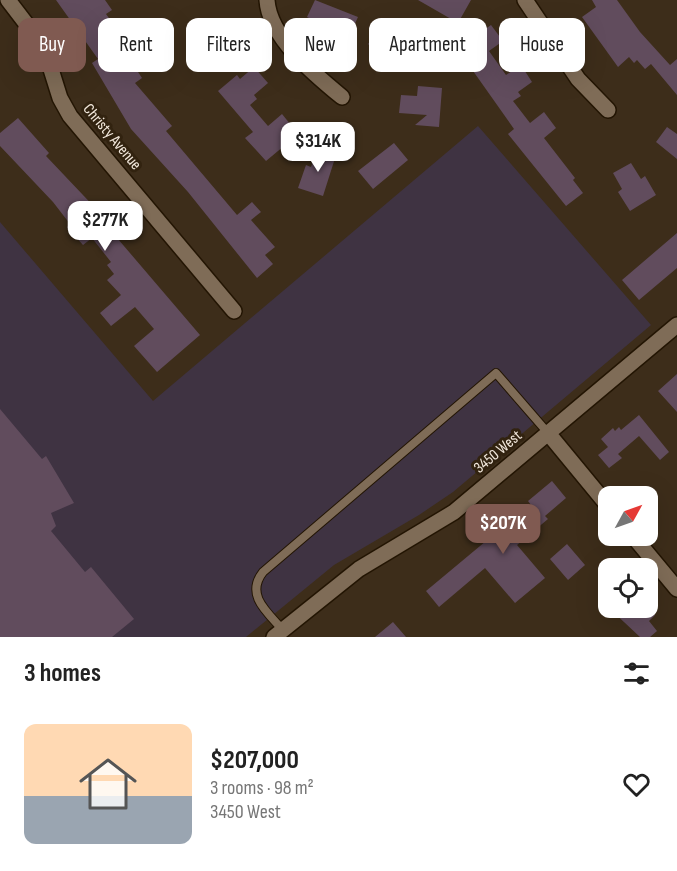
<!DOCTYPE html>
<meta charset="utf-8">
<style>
:root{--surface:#fff;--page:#f2f2f2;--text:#222;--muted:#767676;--accent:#805a51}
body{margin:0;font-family:"Sofia Sans Condensed",sans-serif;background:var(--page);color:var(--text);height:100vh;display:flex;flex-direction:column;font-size:22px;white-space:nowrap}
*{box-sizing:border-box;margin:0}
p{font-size:20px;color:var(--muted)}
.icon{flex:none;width:33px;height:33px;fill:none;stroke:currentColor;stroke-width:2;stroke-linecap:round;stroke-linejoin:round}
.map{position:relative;height:637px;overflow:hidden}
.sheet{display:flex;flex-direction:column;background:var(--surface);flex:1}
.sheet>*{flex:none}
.hud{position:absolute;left:18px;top:18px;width:642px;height:54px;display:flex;gap:12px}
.needle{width:39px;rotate:50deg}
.tools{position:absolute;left:598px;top:486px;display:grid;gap:12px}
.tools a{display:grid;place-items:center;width:60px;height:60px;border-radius:12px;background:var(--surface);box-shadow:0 6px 24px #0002;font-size:30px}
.price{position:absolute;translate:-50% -51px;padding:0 14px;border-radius:12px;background:#fff;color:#222;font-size:20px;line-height:39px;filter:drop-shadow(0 2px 3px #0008)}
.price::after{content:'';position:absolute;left:50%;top:36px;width:18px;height:14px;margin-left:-9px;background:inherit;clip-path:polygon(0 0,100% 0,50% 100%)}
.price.active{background:var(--accent);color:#fff}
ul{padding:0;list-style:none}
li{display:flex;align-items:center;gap:18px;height:150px;padding:0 24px}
li span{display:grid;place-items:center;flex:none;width:168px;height:120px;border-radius:12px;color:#555}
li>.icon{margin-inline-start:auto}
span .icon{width:72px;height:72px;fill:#fffc;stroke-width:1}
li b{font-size:26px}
h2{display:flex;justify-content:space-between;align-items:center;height:72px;padding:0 24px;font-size:26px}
.tag{padding:0 21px;border-radius:12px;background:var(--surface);box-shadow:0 6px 24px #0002;font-size:21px;line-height:54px}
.tag.active{background:var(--accent);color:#fff}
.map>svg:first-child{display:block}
</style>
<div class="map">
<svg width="677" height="637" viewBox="0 0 677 637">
<rect width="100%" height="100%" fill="#3d2d1a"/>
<path fill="#3f3342" d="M 478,126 L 651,325 L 453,492 L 419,515 L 334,565 L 246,637 L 0,637 L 0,222 L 153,401 Z"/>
<path fill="#614c5d" d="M 56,0 L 105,0 L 112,10 L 106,14 L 114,25 L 109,28 L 142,78 L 135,83 L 172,126 L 166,131 L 237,215 L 252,202 L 261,212 L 251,220 L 275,247 L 265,255 L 273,264 L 257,278 L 188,192 L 131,129 L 92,63 L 98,59 Z
M 315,0 L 358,17 L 348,39 L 307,17 Z
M 418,0 L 471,0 L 458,23 Z
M 592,0 L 617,0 L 640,32 L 670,65 L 677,59 L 677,95 L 651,64 L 645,69 L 637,60 L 634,63 L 629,57 L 618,67 L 582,17 L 596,7 Z
M 230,23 L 237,42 L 219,48 L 221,53 L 199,61 L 188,32 L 211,24 L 213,29 Z
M 491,25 L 503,41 L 489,51 L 506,75 L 521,65 L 532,82 L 518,92 L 521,96 L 513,101 L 530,123 L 544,112 L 556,128 L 544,138 L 575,178 L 573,180 L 583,193 L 566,206 L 508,134 L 514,129 L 454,44 L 474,30 L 477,35 Z
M 384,27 L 406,47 L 390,65 L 368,44 Z
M 254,67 L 268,83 L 254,95 L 257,99 L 250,105 L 268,126 L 282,114 L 295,130 L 281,142 L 284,146 L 266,161 L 245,138 L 253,132 L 218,91 L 237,75 L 240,79 Z
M 418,86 L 442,88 L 439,127 L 415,125 L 427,115 L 399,113 L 401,95 L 417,96 Z
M 18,118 L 49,153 L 46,156 L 101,214 L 114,230 L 112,232 L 200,335 L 157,372 L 134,346 L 154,329 L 135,307 L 111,326 L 100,313 L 121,295 L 107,280 L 114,274 L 107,265 L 111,262 L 92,238 L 83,245 L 67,227 L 70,224 L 53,202 L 0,146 L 0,133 Z
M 667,127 L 677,134 L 677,159 L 656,142 Z
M 394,143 L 408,160 L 373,189 L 358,171 Z
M 317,149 L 336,155 L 323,196 L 298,188 L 306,165 L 311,167 Z
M 631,163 L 641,179 L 645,176 L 656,195 L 630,211 L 618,192 L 622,189 L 613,173 Z
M 677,233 L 677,268 L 639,300 L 622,280 Z
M 677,374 L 677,412 L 658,391 Z
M 0,409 L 42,459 L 46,456 L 74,503 L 51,513 L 56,526 L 51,531 L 85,572 L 91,567 L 134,619 L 112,637 L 0,637 Z
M 639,415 L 669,452 L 660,460 L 639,436 L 618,454 L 622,458 L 609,468 L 598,455 L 608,447 L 601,439 L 613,428 L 615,431 L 619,427 L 621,430 Z
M 552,481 L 566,498 L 545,516 L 548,519 L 517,545 L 545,578 L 515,603 L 485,568 L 439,607 L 426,591 L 492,536 L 496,541 L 534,509 L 528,501 Z
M 567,544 L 585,565 L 568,580 L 550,559 Z
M 609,608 L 648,608 L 655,615 L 649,621 L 657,631 L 650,637 L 640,637 Z
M 393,622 L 406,637 L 375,637 Z"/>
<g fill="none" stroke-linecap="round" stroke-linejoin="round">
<defs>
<path id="lane" d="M 283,630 C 267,612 245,595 263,572 L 496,373 L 548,433"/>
<path id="street" d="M 8,0 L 44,47 L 60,98 L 70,116 L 234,311
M 267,0 C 269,37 315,75 342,97
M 525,0 L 578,79 L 608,110
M 548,433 L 609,507
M 633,536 L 677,589
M 274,637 L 359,569 L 454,512 L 677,325"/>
</defs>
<use href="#lane" stroke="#231503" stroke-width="10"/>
<use href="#street" stroke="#231503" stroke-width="18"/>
<use href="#lane" stroke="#7f6c57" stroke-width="8"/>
<use href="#street" stroke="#7f6c57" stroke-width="15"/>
</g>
<g text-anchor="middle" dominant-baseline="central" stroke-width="6" stroke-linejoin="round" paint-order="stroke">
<g font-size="16" fill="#f3e9dd" stroke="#322310">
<text transform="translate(112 137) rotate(50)">Christy Avenue</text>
<text transform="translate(498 452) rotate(-40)">3450 West</text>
</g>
</g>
</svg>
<div class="tools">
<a><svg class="needle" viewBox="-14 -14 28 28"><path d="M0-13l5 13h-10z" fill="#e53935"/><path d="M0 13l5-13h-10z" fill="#767676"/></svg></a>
<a><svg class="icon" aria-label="locate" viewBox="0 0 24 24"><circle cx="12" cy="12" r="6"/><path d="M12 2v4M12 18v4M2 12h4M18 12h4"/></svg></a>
</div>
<b class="price" style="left:318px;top:173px">$314K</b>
<b class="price" style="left:105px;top:252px">$277K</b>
<b class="price active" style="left:503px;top:555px">$207K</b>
<div class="hud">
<a class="tag active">Buy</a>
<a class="tag">Rent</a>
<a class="tag">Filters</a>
<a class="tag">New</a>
<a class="tag">Apartment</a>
<a class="tag">House</a>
</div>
</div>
<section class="sheet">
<h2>3 homes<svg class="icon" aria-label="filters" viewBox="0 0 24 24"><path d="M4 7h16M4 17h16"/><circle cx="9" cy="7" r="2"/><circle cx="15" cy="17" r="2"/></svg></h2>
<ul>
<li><span style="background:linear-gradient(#ffd9b3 60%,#9aa5b1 0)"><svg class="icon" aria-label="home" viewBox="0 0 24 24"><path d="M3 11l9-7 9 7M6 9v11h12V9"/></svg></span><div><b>$207,000</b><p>3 rooms · 98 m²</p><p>3450 West</p></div><svg class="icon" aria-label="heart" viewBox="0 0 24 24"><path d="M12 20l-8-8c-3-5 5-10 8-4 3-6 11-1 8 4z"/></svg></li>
</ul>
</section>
